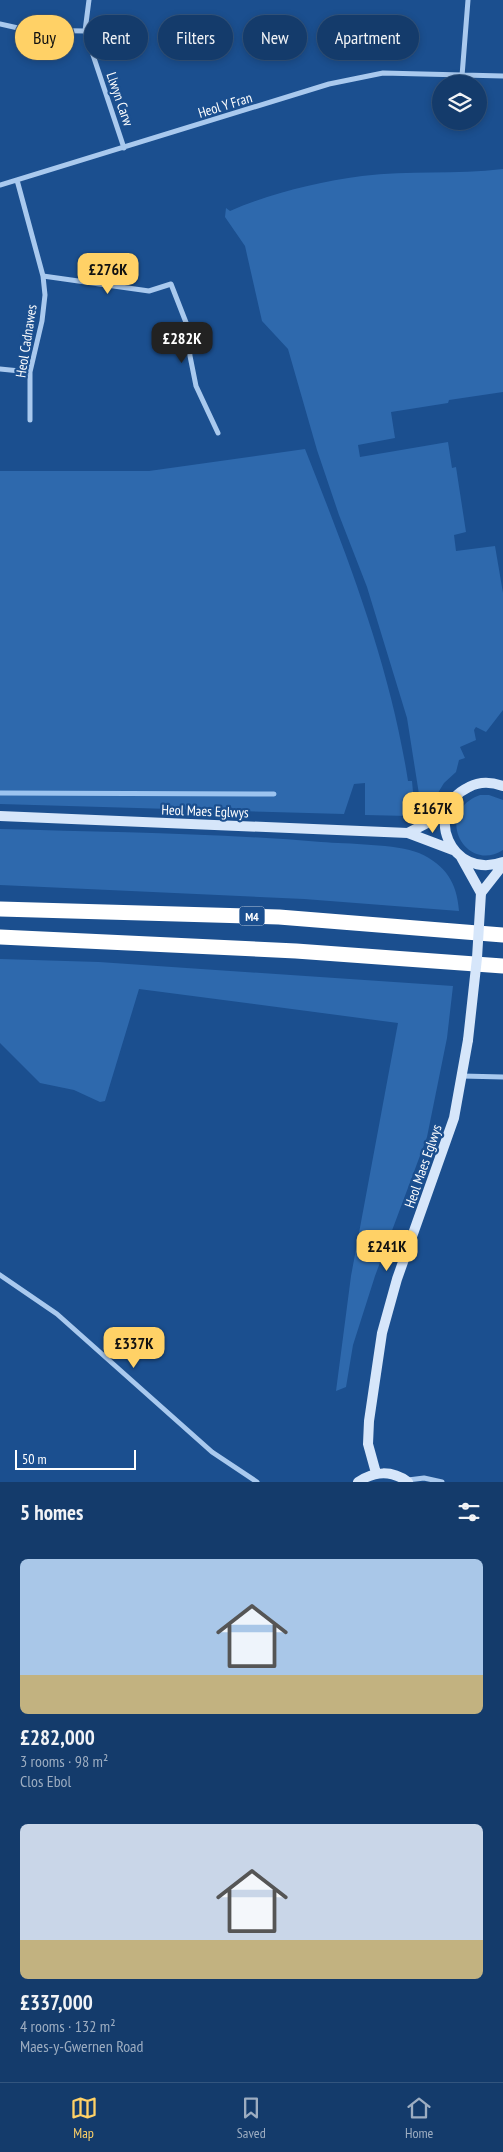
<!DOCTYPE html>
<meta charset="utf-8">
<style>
:root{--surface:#143b6b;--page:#214673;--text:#f1f3f6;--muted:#9dadc1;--line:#33557e;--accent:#ffd166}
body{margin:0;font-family:"PT Sans Narrow",sans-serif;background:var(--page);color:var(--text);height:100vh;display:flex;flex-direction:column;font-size:19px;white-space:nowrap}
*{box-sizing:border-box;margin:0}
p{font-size:16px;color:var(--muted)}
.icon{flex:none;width:28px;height:28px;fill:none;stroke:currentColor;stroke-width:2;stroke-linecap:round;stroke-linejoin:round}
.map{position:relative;height:1482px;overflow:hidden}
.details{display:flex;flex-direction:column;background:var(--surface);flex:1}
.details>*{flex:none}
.banner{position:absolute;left:15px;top:15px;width:474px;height:45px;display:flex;gap:10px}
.buttons{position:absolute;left:432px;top:75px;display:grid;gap:10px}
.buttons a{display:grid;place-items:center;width:55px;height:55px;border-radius:50%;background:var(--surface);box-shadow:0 2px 8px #0003,0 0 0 1px var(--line);font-size:25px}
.scale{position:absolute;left:15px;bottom:12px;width:121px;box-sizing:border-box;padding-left:5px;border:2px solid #fff;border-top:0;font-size:14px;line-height:18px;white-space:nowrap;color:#fff;-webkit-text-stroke:4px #1b4f8f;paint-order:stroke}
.price{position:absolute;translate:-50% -42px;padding:0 11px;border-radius:10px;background:var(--accent);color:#111;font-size:16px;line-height:32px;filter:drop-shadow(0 1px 2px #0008)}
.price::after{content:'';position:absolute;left:50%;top:30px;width:15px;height:11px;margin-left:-8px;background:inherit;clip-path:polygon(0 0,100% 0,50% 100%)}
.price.on{background:#222;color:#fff}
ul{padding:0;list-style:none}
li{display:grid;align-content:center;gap:10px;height:265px;padding:0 20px}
li span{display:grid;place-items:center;height:155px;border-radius:8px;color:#555}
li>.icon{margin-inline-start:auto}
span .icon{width:90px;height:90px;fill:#fffc;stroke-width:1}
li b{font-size:21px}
h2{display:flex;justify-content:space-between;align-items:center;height:60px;padding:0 20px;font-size:21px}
.tag{padding:0 18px;border-radius:22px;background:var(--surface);box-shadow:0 2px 8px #0003,0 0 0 1px var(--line);font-size:18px;line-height:45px}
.tag.on{background:var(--accent);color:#111}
.menu{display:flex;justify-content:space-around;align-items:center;height:70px;border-top:1px solid var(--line);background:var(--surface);font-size:14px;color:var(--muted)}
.menu a{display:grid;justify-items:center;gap:2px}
.menu .on{color:var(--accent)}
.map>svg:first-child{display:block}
</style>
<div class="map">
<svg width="503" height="1482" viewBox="0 0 503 1482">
<rect width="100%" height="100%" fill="#1b4f8f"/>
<path fill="#2e69ad" d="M 503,169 L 503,392 L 449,400 L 448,403 L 391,412 L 395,438 L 358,445 L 360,457 L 448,442 L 452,468 L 456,467 L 466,532 L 454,535 L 456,551 L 495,546 L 503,593 L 503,710 L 486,732 L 476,727 L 474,730 L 476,740 L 460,747 L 465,758 L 459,760 L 456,772 L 444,783 L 433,801 L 423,811 L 421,807 L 407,718 L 367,587 L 339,515 L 317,450 L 288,349 L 262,321 L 245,246 L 225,217 L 226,208 L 230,211 C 272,193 317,182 362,176 C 409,170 456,175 503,169 Z
M 305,449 C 348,558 390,665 408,781 L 412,781 L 415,814 L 409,816 L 365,815 L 365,783 L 354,784 L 344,814 L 0,804 L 0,471 L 149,471 Z
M 480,795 L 489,795 L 503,800 L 503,850 C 466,874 432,813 480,795 Z
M 0,829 C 107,832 214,833 321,842 C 347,844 397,844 419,853 C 446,865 457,883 459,911 L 304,899 L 0,885 Z
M 0,959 L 99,962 L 453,986 L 447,1038 L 427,1137 L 375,1276 L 353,1345 L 346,1387 L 336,1391 L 351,1276 L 398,1023 L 139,989 L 105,1101 L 100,1102 L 74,1090 L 40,1083 L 0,1043 Z"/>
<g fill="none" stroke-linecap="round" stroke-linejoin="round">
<path stroke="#9cc4f0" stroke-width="5" d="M 0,793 L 274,794"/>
<path stroke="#a9c9ee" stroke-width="5" d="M 89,0 L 85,31 L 124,148
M 0,24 L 27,30 L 85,31
M 462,76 L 468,0
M 17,180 L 43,276 L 45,295 L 42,321 L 30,372 L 30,420
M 0,185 L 329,84 L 383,73 L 503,76
M 43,276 L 149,291 L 171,284 L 187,325 L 190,356 L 196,386 L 218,433
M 0,369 L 30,372
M 462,1076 L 503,1077
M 0,1275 L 57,1314 L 212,1452 L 257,1482
M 408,1480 L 424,1478 L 442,1482"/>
<path stroke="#d6e6fa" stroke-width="10" d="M 503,786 C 492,782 480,781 469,787 C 421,810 451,881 503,862
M 0,816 L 408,833 L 453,850
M 408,833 L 446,813
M 461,857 L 481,893 L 503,865
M 376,1473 L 368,1444 L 369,1421 L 382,1333 L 397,1279 L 454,1118 L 468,1040
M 358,1482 C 374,1471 392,1470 408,1482"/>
<path stroke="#fff" stroke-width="15" d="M 0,909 L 279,917 L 503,935
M 0,937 L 296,951 L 503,966"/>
<path stroke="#d6e6fa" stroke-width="10" d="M 468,1040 L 477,958 L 481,893"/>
</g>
<g text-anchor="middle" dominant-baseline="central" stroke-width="4.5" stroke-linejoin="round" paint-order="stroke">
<rect fill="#1b4f8f" stroke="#bbcadd" stroke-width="1" x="239.5" y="906.5" width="25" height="19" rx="4"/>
<g font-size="12" font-weight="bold" fill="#fff">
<text x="252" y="916">M4</text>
</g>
<g font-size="14" fill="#fff" stroke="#1b4f8f">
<text transform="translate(120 99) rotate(71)">Llwyn Carw</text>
<text transform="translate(225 105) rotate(-17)">Heol Y Fran</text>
<text transform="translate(26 341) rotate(-81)">Heol Cadnawes</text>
<text transform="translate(205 811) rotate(2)">Heol Maes Eglwys</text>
<text transform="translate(423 1166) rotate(-71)">Heol Maes Eglwys</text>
</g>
</g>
</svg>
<div class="buttons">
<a><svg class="icon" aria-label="layers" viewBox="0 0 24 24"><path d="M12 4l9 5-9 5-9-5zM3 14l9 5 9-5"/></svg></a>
</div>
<div class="scale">50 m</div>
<b class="price" style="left:108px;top:295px">£276K</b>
<b class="price on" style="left:182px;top:364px">£282K</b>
<b class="price" style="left:433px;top:834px">£167K</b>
<b class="price" style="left:387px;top:1272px">£241K</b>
<b class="price" style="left:134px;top:1369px">£337K</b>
<div class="banner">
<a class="tag on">Buy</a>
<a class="tag">Rent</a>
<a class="tag">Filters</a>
<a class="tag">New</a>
<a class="tag">Apartment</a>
</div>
</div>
<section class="details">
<h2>5 homes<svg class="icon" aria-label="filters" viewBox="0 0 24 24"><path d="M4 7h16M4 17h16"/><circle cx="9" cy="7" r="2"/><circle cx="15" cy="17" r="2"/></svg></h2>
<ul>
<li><span style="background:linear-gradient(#a9c7e8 75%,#c2b280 0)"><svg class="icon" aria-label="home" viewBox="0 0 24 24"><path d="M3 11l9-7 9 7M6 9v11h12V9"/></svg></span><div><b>£282,000</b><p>3 rooms · 98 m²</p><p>Clos Ebol</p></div></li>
<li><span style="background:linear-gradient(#c9d6e8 75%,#c2b280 0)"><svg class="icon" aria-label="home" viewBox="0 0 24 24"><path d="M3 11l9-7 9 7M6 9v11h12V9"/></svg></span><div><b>£337,000</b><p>4 rooms · 132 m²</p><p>Maes-y-Gwernen Road</p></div></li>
</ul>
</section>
<nav class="menu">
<a class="on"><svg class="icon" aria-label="map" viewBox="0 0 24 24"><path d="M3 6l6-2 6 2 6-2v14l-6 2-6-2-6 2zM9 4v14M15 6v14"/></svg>Map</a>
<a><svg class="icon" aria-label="saved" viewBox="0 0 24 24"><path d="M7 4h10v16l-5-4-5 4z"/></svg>Saved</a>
<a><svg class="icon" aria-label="home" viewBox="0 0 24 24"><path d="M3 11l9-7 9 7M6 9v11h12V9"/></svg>Home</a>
</nav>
